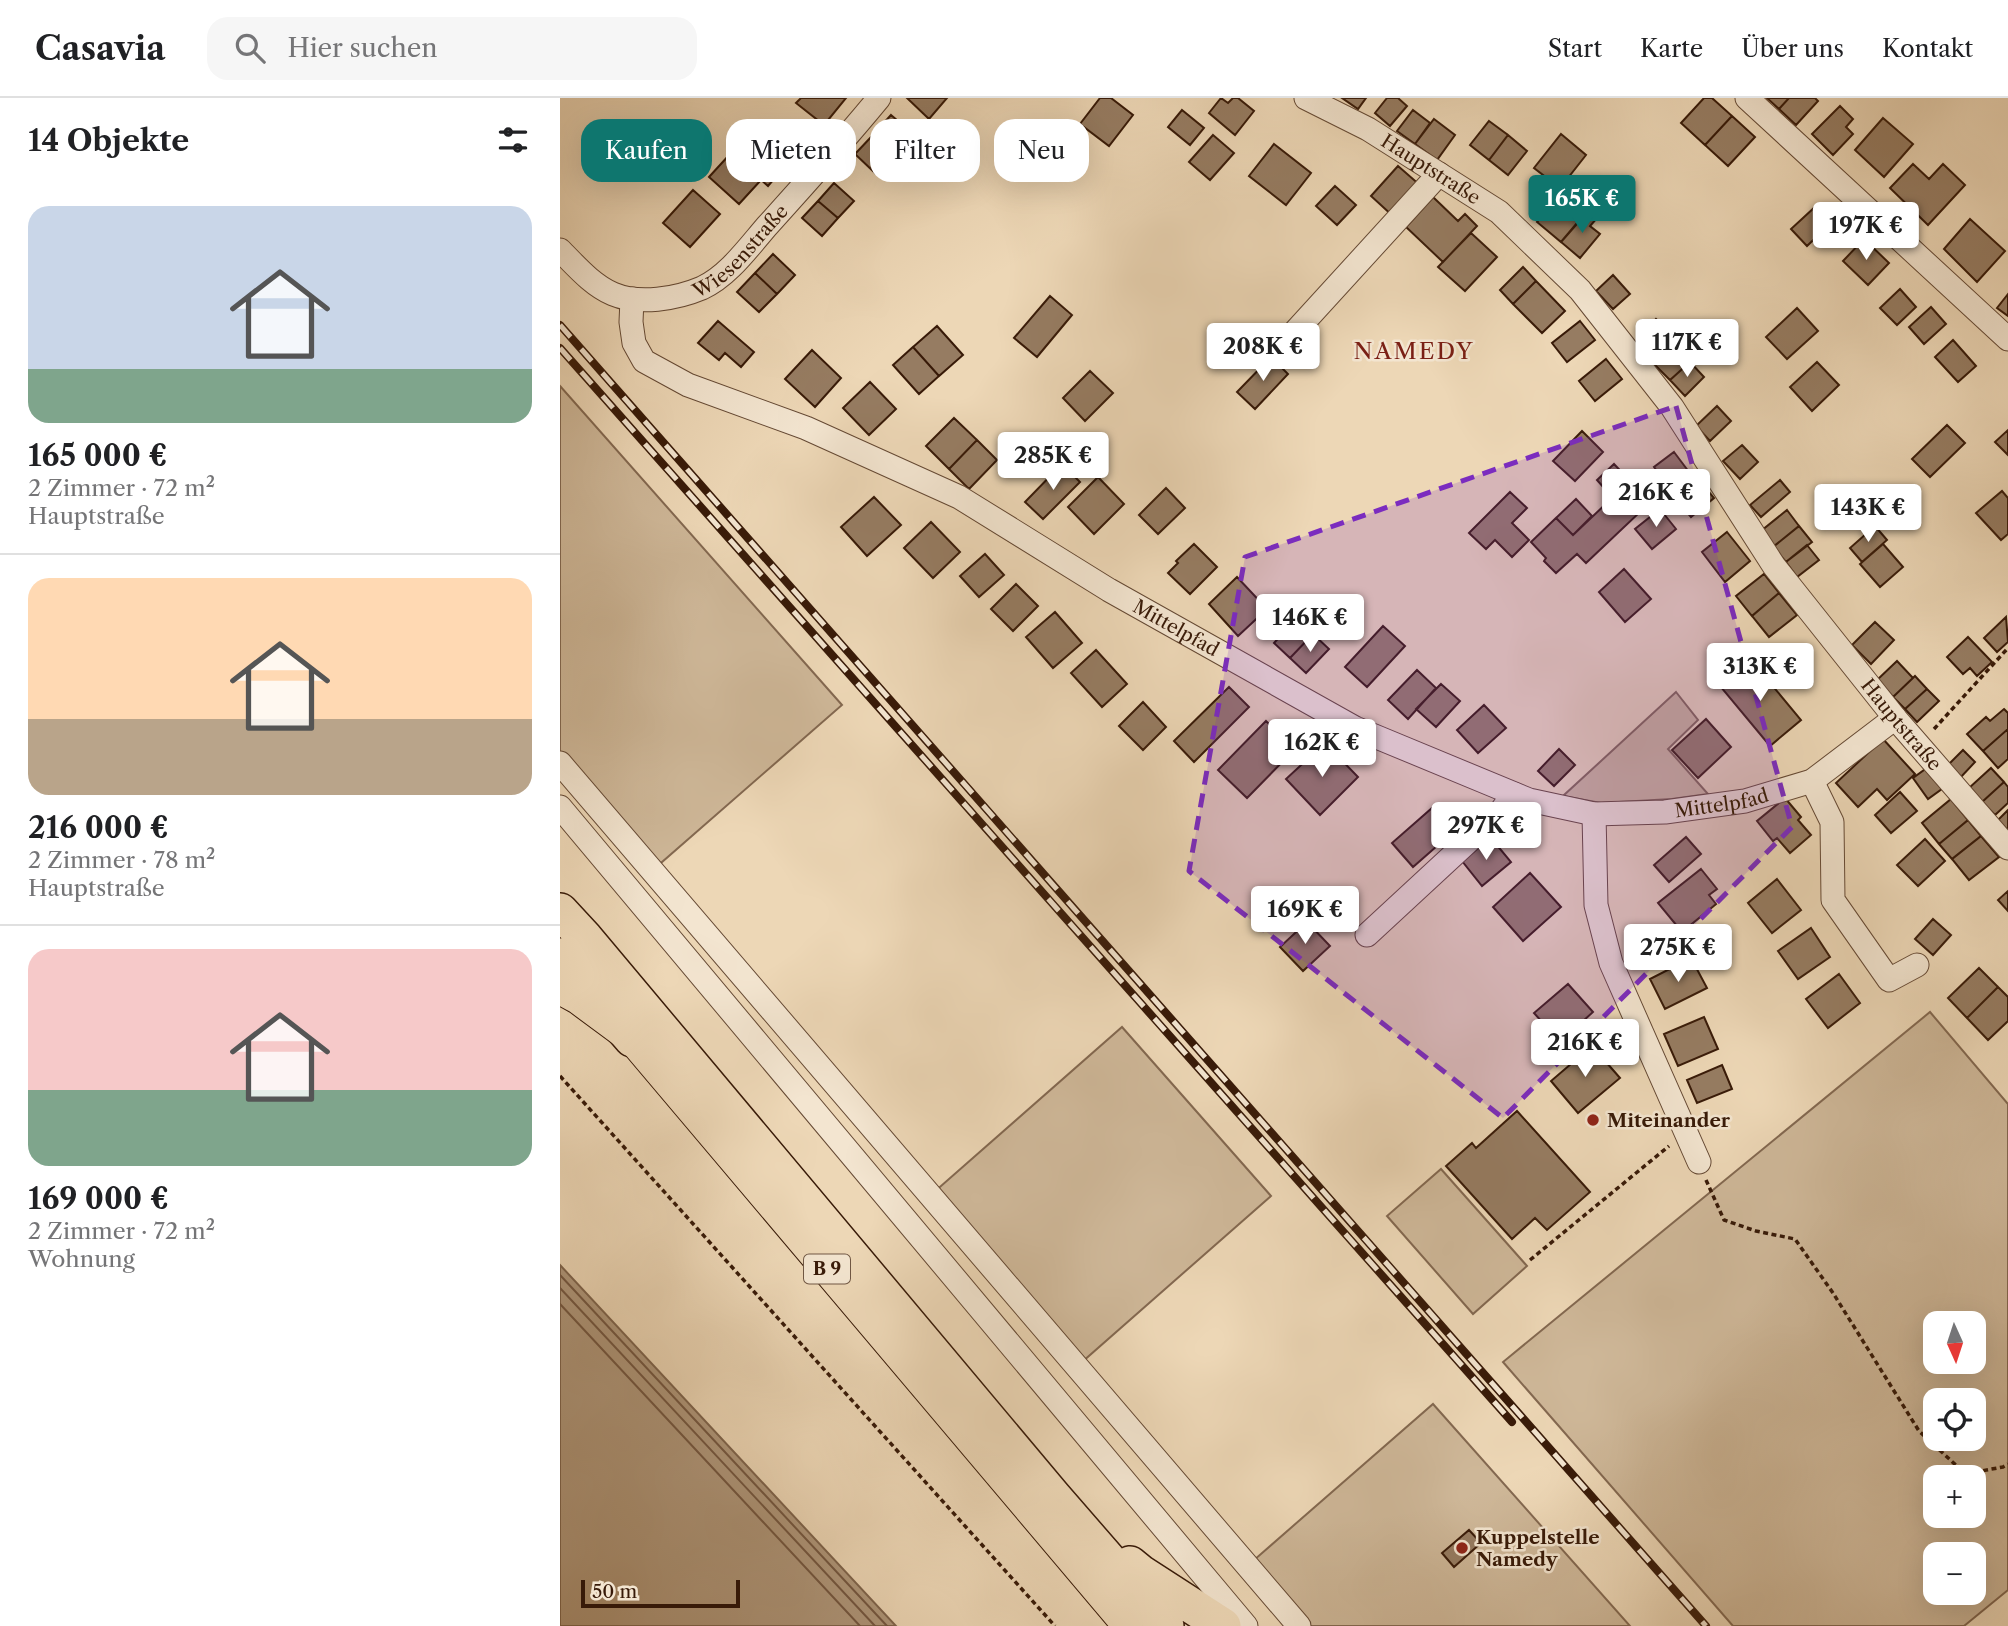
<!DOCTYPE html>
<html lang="de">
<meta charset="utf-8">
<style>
:root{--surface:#fff;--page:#f6f6f6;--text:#202124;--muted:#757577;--line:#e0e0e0;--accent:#0f766e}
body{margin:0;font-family:"Libre Caslon Text",serif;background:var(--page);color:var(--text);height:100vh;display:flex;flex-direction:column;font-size:26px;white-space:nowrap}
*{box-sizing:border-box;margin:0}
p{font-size:23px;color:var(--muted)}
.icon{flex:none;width:38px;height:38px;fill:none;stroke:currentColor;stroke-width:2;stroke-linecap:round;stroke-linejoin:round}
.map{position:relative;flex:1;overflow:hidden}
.details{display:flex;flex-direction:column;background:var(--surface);width:560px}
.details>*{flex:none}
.top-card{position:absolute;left:21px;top:21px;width:665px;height:63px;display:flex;gap:14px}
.needle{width:46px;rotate:177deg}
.controls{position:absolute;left:1363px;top:1213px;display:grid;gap:14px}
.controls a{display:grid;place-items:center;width:63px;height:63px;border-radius:14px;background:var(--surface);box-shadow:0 7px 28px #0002;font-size:35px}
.scale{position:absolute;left:21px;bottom:18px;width:159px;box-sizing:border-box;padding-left:7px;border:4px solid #381a08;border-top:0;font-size:19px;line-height:24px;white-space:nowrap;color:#381a08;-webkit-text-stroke:5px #f3e5d0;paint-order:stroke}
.price{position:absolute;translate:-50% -60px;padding:0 16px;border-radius:7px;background:#fff;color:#222;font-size:23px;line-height:46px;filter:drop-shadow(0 2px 4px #0008)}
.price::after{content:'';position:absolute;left:50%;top:42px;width:21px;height:16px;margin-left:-10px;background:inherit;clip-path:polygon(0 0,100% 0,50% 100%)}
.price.current{background:var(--accent);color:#fff}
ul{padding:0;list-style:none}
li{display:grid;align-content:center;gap:14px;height:371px;padding:0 28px}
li+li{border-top:2px solid var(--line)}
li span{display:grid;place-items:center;height:217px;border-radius:21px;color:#555}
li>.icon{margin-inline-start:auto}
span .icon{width:126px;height:126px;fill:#fffc;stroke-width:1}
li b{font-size:30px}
h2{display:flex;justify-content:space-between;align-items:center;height:84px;padding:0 28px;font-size:30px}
.tag{padding:0 24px;border-radius:21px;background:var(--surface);box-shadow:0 7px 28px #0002;font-size:24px;line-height:63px}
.tag.current{background:var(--accent);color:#fff}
header{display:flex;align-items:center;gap:42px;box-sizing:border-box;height:98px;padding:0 35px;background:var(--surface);border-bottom:2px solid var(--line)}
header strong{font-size:33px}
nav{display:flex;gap:38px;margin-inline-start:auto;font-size:24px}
.search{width:490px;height:63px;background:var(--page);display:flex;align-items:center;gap:18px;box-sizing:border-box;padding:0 24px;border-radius:21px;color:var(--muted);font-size:26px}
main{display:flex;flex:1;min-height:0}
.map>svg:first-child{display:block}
</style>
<header>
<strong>Casavia</strong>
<div class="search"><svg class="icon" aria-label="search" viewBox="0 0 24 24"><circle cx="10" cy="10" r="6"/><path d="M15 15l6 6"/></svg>Hier suchen</div>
<nav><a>Start</a><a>Karte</a><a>Über uns</a><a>Kontakt</a></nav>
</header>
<main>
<section class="details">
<h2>14 Objekte<svg class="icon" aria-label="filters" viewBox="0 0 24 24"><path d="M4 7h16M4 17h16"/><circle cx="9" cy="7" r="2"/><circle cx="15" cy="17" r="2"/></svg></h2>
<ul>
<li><span style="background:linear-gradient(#c9d6e8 75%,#7fa58c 0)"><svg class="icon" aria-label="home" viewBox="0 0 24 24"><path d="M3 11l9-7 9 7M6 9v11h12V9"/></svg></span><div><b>165 000 €</b><p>2 Zimmer · 72 m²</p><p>Hauptstraße</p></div></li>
<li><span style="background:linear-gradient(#ffd9b3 65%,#b9a48a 0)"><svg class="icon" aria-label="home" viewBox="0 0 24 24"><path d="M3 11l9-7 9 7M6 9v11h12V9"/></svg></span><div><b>216 000 €</b><p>2 Zimmer · 78 m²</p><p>Hauptstraße</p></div></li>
<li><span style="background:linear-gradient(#f6c9c9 65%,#7fa58c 0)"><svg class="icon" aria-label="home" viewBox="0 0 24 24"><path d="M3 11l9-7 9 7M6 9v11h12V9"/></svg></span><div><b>169 000 €</b><p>2 Zimmer · 72 m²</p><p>Wohnung</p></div></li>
</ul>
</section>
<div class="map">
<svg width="1448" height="1528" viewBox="0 0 1448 1528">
<rect width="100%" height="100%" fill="#edd7b6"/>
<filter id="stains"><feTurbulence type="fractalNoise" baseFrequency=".00286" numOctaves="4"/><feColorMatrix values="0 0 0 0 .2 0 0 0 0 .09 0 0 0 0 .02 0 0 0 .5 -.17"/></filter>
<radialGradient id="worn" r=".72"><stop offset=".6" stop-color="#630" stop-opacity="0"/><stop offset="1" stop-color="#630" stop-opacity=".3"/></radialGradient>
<path fill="#ceb798" stroke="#836850" stroke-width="2" fill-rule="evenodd" d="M 0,288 L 282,607 L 94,771 L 0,661 Z
M 1116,594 L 1138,622 L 1108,651 L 1148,696 L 1112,701 L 1041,705 L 1003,698 Z
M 1370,914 L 1448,1006 L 1448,1492 L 1404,1528 L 1173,1528 L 943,1264 ZM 1376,1225 L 1414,1225 L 1414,1264 L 1376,1264 ZM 1376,1302 L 1414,1302 L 1414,1340 L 1376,1340 ZM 1414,1379 L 1414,1418 L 1376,1418 L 1376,1379 ZM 1414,1456 L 1414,1494 L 1376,1494 L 1376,1456 Z
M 562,929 L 711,1098 L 522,1264 L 373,1095 Z
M 881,1071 L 967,1168 L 913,1216 L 827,1118 Z
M 873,1306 L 1070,1528 L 748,1528 L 694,1462 Z"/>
<path fill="#af977b" stroke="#7f654d" stroke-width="2" d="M 0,1167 L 336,1528 L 0,1528 Z"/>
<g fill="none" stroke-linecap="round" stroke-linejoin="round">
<path stroke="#745842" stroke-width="2" d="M 0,1177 L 327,1528
M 0,1190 L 315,1528
M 0,1206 L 300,1528"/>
</g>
<path fill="#967c62" stroke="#381a08" stroke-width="2" d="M 241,0 L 286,0 L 264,27 L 236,5 Z
M 347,0 L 387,0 L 369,21 Z
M 540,0 L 551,0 L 573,17 L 549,48 L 520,26 Z
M 661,0 L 668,5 L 673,0 L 678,0 L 694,13 L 675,37 L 649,15 Z
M 782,0 L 806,0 L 798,11 Z
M 827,0 L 838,0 L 847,8 L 830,28 L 815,15 Z
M 1144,0 L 1152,0 L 1172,18 L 1145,47 L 1121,25 Z
M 1207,0 L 1229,0 L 1219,11 Z
M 1229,0 L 1255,0 L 1258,3 L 1236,27 L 1219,11 Z
M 1280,8 L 1293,21 L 1286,29 L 1293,36 L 1273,57 L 1252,36 Z
M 622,12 L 644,30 L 630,47 L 608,29 Z
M 853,12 L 870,25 L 855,46 L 837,33 Z
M 331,17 L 352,35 L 333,55 L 313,37 Z
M 1172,18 L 1195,39 L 1168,68 L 1145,47 Z
M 1323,20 L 1353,46 L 1324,79 L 1295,52 Z
M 874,21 L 895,37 L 877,62 L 855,46 Z
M 929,23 L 948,37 L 929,62 L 910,47 Z
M 200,34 L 231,61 L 208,88 L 177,61 Z
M 1001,36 L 1026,57 L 1000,90 L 974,70 Z
M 313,37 L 333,55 L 315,75 L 295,56 Z
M 653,37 L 674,55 L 650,82 L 629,64 Z
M 948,37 L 967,53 L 948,77 L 929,62 Z
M 714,46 L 751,75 L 726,107 L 689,78 Z
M 171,55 L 201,82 L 179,106 L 149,79 Z
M 1353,66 L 1369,81 L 1383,66 L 1405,87 L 1368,127 L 1330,90 Z
M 838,68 L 861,88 L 834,119 L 811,98 Z
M 274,85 L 294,103 L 278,120 L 258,103 Z
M 775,88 L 796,107 L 777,127 L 756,108 Z
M 133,92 L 160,116 L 130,149 L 103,125 Z
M 873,99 L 898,123 L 905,116 L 917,128 L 883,164 L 846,129 Z
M 999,99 L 1023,119 L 1001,144 L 977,124 Z
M 258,103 L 278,120 L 262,138 L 242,120 Z
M 1255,109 L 1271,125 L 1247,148 L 1231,131 Z
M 1028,112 L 1037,120 L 1030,128 L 1040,136 L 1020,160 L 1001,144 Z
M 1410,121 L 1445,153 L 1417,184 L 1384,151 Z
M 911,135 L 937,159 L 905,193 L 878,169 Z
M 1304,141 L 1329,165 L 1308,187 L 1283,163 Z
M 213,156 L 235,177 L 217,196 L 195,175 Z
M 963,169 L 976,183 L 953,206 L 940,192 Z
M 195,175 L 217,196 L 199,214 L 177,194 Z
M 1053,177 L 1070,196 L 1053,211 L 1036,193 Z
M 976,183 L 1005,213 L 982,235 L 953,206 Z
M 1340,191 L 1356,209 L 1337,227 L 1320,210 Z
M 1448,196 L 1448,218 L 1437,210 Z
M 490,198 L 512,217 L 477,259 L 454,240 Z
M 1371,209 L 1386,226 L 1364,246 L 1349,229 Z
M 1237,210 L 1258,233 L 1227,261 L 1206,239 Z
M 1096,221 L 1115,238 L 1096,258 L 1078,241 Z
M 158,223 L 194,254 L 181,269 L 165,255 L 159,262 L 138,245 Z
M 1020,223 L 1035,242 L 1007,264 L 992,245 Z
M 377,228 L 403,257 L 379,278 L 353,249 Z
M 1393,242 L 1416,268 L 1398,284 L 1375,259 Z
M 353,249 L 379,278 L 359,296 L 333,267 Z
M 1115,249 L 1130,264 L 1110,282 L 1095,267 Z
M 252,252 L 281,280 L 255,309 L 225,281 Z
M 711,259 L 728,276 L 695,311 L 677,294 Z
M 1046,261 L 1062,281 L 1035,303 L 1019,283 Z
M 1130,264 L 1144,279 L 1125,298 L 1110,282 Z
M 1257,264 L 1279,287 L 1252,313 L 1230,289 Z
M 530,273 L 553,295 L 525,323 L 503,300 Z
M 310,284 L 336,311 L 309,337 L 283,310 Z
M 1157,308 L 1171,323 L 1150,343 L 1136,328 Z
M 394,320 L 417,342 L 389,371 L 366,348 Z
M 1387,327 L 1405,345 L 1370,379 L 1352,361 Z
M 1448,332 L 1448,357 L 1435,344 Z
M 1022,333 L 1043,354 L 1015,383 L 993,363 Z
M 417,342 L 437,362 L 409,391 L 389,371 Z
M 1182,347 L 1198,364 L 1180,381 L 1163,363 Z
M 1114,354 L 1129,374 L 1109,389 L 1094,369 Z
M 502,366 L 520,384 L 483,421 L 465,404 Z
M 1054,366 L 1070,383 L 1052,399 L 1037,382 Z
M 538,379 L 564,406 L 534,436 L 508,409 Z
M 1139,382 L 1154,400 L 1131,419 L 1116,401 Z
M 1220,382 L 1230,394 L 1201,419 L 1190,407 Z
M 1070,383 L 1077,391 L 1068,400 L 1080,414 L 1026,465 L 1017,456 L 996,475 L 984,463 L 986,460 L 971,444 L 996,420 L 1013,437 Z
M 606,390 L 625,410 L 598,436 L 579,417 Z
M 1442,393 L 1448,400 L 1448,436 L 1441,442 L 1416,415 Z
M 950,394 L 967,410 L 952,425 L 969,442 L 952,459 L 935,442 L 926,451 L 909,435 Z
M 314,399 L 341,427 L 307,458 L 281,429 Z
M 1016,401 L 1032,418 L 1013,437 L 996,420 Z
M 1100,411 L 1116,431 L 1092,451 L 1075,431 Z
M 1227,412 L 1239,428 L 1213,449 L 1201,433 Z
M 371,424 L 400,454 L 373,480 L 344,450 Z
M 1239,428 L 1252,444 L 1226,464 L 1213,449 Z
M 1315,428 L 1327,442 L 1302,464 L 1290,450 Z
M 1167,434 L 1190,463 L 1165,484 L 1142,454 Z
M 634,446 L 657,469 L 630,496 L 608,475 L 618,465 L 616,463 Z
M 1323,446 L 1343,469 L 1320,489 L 1300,466 Z
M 1247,447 L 1259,462 L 1237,479 L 1226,464 Z
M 425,456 L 444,477 L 419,499 L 400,478 Z
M 1064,471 L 1091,501 L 1065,524 L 1039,494 Z
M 1204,476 L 1219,495 L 1192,518 L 1176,498 Z
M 677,479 L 707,511 L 678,538 L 649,506 Z
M 456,486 L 478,508 L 453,533 L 431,511 Z
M 1219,495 L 1237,517 L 1209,539 L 1192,518 Z
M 495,514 L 522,545 L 493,570 L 466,539 Z
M 1446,519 L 1448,544 L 1437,554 L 1424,540 Z
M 737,520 L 753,536 L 730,560 L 714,545 Z
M 1315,524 L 1334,542 L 1311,566 L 1292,547 Z
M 823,528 L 845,548 L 807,589 L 785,569 Z
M 753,536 L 769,551 L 746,575 L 730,560 Z
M 1408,539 L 1432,564 L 1417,578 L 1410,570 L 1403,576 L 1387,559 Z
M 536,552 L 567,586 L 542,609 L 511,575 Z
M 1191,562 L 1241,622 L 1210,648 L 1160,588 Z
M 1337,563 L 1353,580 L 1333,599 L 1317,582 Z
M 857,572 L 876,590 L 848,621 L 828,602 Z
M 1355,578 L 1367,591 L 1345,611 L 1333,599 Z
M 881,586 L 900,603 L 876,629 L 856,611 Z
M 669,589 L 689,609 L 634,664 L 614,643 Z
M 1367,591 L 1379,603 L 1357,624 L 1345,611 Z
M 583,604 L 606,629 L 583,652 L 559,628 Z
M 924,607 L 946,630 L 918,655 L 897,632 Z
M 1444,611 L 1448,615 L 1448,631 L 1423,653 L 1407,636 L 1426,619 L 1430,623 Z
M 1146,621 L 1171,649 L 1138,680 L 1112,652 Z
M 706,623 L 735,651 L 687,700 L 658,672 Z
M 1448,631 L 1448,661 L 1438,670 L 1423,653 Z
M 1323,641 L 1355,676 L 1327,702 L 1317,691 L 1298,709 L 1276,685 Z
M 765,645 L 798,679 L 760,717 L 726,681 Z
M 999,651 L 1015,667 L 994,688 L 978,673 Z
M 1403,652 L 1415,664 L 1400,680 L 1388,667 Z
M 1371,667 L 1386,688 L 1368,701 L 1353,680 Z
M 1431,670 L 1444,684 L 1422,704 L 1409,690 Z
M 1444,684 L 1448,689 L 1448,705 L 1435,717 L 1422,704 Z
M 1340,694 L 1357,713 L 1331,735 L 1315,717 Z
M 1225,700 L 1241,719 L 1238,722 L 1251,737 L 1230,755 L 1217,740 L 1213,743 L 1197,723 Z
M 1391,701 L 1408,722 L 1379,746 L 1362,725 Z
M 872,710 L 893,734 L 853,769 L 832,745 Z
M 1448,712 L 1448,733 L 1438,722 Z
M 1408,722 L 1421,738 L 1392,761 L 1379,746 Z
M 1421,738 L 1439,759 L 1409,782 L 1392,761 Z
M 1126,739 L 1141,756 L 1109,784 L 1094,767 Z
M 931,740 L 951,764 L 922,788 L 902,763 Z
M 1365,741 L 1385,763 L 1358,788 L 1337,767 Z
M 1141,771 L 1157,791 L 1149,797 L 1156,806 L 1122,834 L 1098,805 Z
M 970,775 L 1001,809 L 963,843 L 933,809 Z
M 1217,781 L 1241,812 L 1212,835 L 1188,805 Z
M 1448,793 L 1448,813 L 1438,802 Z
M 1373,821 L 1391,837 L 1373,857 L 1355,841 Z
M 747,824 L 770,848 L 743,873 L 720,849 Z
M 1251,830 L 1270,859 L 1238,881 L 1218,853 Z
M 1131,860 L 1147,890 L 1105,911 L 1090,881 Z
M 1419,870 L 1438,889 L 1407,920 L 1388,900 Z
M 1279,876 L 1300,905 L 1268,930 L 1246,901 Z
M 1008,886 L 1033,914 L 1000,944 L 974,915 Z
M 1438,889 L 1448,899 L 1448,923 L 1428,942 L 1407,920 Z
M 1144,919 L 1158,951 L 1118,968 L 1104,936 Z
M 1032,948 L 1060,980 L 1018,1015 L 991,983 Z
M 1162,967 L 1172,991 L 1137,1005 L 1127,982 Z
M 957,1013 L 1030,1094 L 987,1132 L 975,1120 L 952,1141 L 886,1068 L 912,1045 L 916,1050 Z
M 909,1432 L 921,1445 L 894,1469 L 882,1455 Z"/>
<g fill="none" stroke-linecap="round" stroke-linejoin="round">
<defs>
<g id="minor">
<path id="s1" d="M 746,0 L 808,31 L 939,114 L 1020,192 L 1112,309 L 1214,468 L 1335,620 L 1448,750"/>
<path d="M 1187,0 L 1448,241"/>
<path id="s2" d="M 0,152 C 16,168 32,187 53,196 C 79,207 116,201 142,190 C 168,178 188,150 207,128 C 245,86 283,44 319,0"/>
<path id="s3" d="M 72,201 L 71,224 L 74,245 L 84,263 L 128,287 L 246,330 L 399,399 L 549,492 L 795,630 L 969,702 L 1034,716 L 1105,714 L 1185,703 L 1252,683 L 1335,620"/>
<path d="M 722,248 L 879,76"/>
<path d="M 0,665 L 739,1528"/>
<path d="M 1252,683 L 1272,724 L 1273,802 L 1329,882 L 1357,867"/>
<path d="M 0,709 L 686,1528"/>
<path d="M 1034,716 L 1036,807 L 1051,865 L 1139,1064"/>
<path d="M 807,837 L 941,713 L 954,696"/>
</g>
<path id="major" d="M 0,891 L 18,901 L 72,941 L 568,1528"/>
<path id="highway" d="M 0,813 L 25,840 L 493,1398 L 606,1528
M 0,858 L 72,941
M 570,1466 L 581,1475 L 663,1528"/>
</defs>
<use href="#minor" stroke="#654934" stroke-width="25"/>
<use href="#major" stroke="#381a08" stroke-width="32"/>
<use href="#highway" stroke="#381a08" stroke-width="38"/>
<path stroke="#381a08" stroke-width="3.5" stroke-dasharray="5 3.5" stroke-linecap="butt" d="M 1374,631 L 1448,550
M 0,978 L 495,1528
M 1146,1082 L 1164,1122 L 1196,1133 L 1235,1141 L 1273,1195 L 1359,1333 L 1399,1370 L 1421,1373 L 1443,1369 L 1448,1366
M 970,1162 L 1109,1048"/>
<use href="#minor" stroke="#f3e5d0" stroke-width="23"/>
<use href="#major" stroke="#edd7b6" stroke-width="30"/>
<use href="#highway" stroke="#edd7b6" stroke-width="35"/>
<defs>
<path id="rail" d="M 0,227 L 1146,1528
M 0,250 L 952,1324"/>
</defs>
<use href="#rail" stroke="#381a08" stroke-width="8"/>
<use href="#rail" stroke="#f3e5d0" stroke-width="5" stroke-dasharray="16" stroke-linecap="butt"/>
</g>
<path fill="#7b2cbf" fill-opacity="0.2" stroke="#7b2cbf" stroke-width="5" stroke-dasharray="14 9" stroke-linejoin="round" d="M 1116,308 L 1232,729 L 943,1020 L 629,773 L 685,459 Z"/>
<g fill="#8f2418" stroke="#f3e5d0" stroke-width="2.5">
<circle cx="1033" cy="1022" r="7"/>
<circle cx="902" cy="1450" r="7"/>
</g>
<g text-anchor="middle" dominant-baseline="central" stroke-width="5" stroke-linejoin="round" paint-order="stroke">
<rect fill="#f3e5d0" stroke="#705744" stroke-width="2" x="244" y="1156.5" width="46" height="29" rx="5"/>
<g font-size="18" font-weight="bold" fill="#381a08">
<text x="267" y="1171">B 9</text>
</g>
<g font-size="19" fill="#381a08" stroke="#f3e5d0">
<text stroke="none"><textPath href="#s1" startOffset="144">Hauptstraße</textPath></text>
<text stroke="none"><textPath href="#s2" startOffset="214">Wiesenstraße</textPath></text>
<text stroke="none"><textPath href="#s3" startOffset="662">Mittelpfad</textPath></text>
<text stroke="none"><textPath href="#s1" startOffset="878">Hauptstraße</textPath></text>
<text stroke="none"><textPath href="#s3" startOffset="1250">Mittelpfad</textPath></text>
</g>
<g font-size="19" font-weight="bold" fill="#381a08" stroke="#f3e5d0" text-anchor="start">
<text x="1047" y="1022">Miteinander</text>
<text x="916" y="1439">Kuppelstelle<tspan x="916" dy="22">Namedy</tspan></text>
</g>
<g font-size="23" letter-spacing="2" fill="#7a1f14" stroke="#f3e5d0">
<text x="854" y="253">NAMEDY</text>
</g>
</g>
<rect width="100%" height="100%" filter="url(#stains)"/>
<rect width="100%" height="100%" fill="url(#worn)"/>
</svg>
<div class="controls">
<a><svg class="needle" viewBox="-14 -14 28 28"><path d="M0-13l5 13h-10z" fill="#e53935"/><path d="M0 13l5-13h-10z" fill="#757577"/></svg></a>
<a><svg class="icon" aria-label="locate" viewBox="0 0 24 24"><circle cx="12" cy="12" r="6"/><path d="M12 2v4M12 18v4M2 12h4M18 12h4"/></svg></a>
<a>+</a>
<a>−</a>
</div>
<div class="scale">50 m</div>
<b class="price current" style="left:1022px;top:137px">165K €</b>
<b class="price" style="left:1306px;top:164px">197K €</b>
<b class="price" style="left:1127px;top:281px">117K €</b>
<b class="price" style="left:703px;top:285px">208K €</b>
<b class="price" style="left:493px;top:394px">285K €</b>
<b class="price" style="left:1096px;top:431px">216K €</b>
<b class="price" style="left:1308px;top:446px">143K €</b>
<b class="price" style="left:750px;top:556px">146K €</b>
<b class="price" style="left:1200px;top:605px">313K €</b>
<b class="price" style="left:762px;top:681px">162K €</b>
<b class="price" style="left:926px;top:764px">297K €</b>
<b class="price" style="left:745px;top:848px">169K €</b>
<b class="price" style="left:1118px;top:886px">275K €</b>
<b class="price" style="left:1025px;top:981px">216K €</b>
<div class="top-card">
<a class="tag current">Kaufen</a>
<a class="tag">Mieten</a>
<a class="tag">Filter</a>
<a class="tag">Neu</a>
</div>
</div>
</main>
